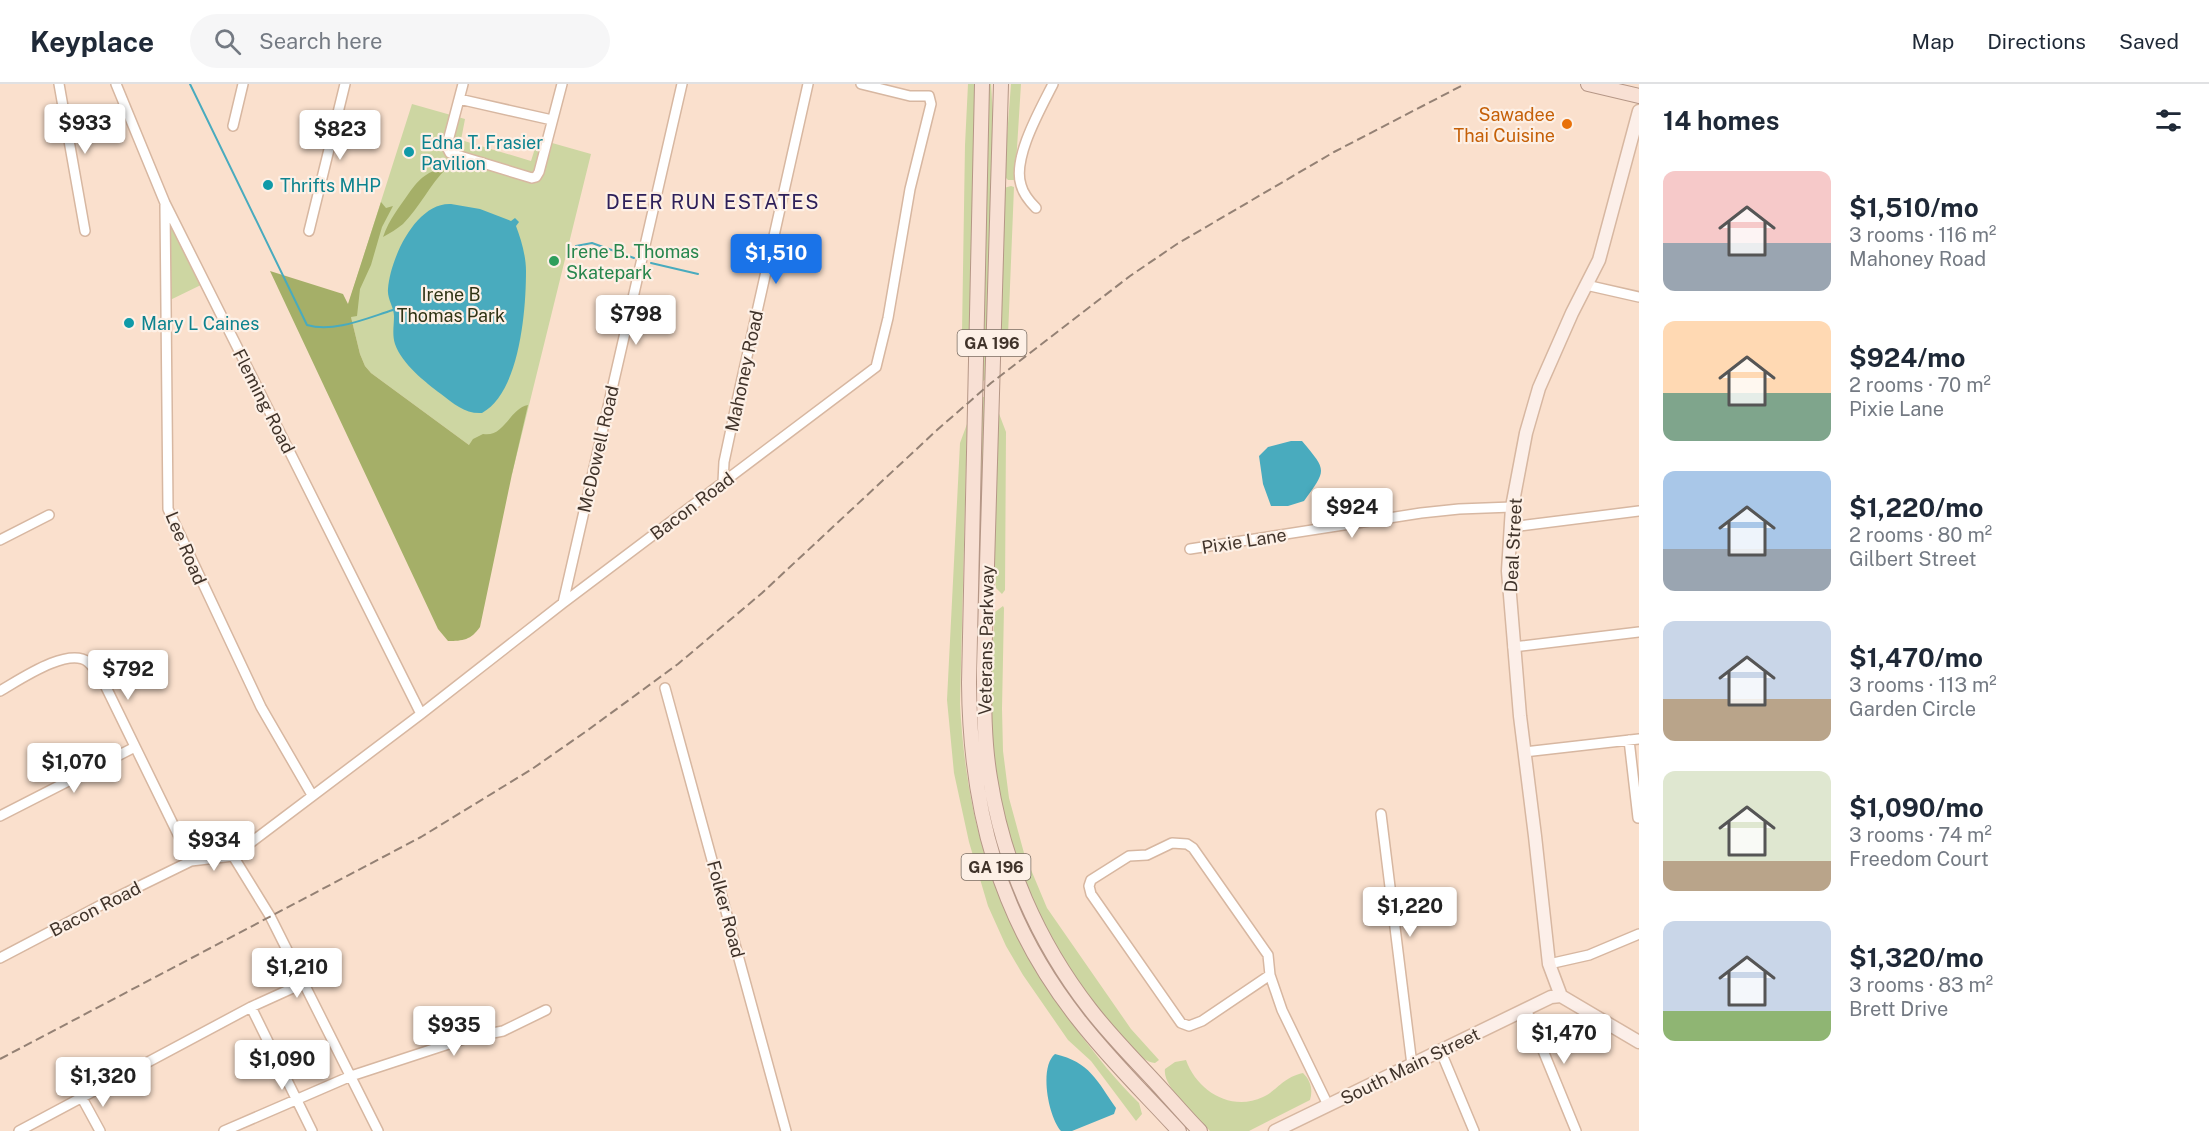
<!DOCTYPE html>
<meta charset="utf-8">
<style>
:root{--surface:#fff;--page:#f6f6f7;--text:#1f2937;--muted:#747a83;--line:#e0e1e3;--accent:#1a73e8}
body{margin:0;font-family:"Public Sans",sans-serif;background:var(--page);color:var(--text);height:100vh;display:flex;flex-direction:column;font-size:22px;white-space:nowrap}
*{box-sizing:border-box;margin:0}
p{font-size:20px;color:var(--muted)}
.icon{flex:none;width:33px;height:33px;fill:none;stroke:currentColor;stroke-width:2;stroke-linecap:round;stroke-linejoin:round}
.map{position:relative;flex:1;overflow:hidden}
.sheet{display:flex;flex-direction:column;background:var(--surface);width:570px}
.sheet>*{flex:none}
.price{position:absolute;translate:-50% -51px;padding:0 14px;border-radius:6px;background:#fff;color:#222;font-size:20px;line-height:39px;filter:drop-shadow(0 2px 3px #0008)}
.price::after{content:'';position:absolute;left:50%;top:36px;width:18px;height:14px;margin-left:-9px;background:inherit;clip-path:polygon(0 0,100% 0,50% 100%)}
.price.active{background:var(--accent);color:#fff}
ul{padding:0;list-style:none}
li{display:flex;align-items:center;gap:18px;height:150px;padding:0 24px}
li span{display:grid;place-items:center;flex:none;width:168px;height:120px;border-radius:12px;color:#555}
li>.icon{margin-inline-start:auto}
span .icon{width:72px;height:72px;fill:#fffc;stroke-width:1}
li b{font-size:26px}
h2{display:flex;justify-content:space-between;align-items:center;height:72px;padding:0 24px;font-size:26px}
header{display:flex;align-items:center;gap:36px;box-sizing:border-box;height:84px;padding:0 30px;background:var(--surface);border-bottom:2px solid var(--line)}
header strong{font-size:28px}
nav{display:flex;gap:33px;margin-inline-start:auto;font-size:21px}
.search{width:420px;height:54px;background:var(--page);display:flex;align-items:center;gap:15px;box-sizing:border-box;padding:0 21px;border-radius:33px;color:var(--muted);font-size:22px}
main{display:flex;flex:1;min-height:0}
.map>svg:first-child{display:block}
</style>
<header>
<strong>Keyplace</strong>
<div class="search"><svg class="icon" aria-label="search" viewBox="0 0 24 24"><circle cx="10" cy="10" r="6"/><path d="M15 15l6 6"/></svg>Search here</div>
<nav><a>Map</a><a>Directions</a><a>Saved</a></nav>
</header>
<main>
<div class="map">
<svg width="1639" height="1047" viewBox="0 0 1639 1047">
<rect width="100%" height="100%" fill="#fae0cd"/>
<path fill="#cdd6a2" d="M 968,0 L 975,0 L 969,268 L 962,249 L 965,61 Z
M 986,0 L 991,0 L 994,48 L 986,295 L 983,297 L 981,297 Z
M 1011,0 L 1021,0 L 1015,96 L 1008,96 L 1004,92 Z
M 412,20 L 465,35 L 461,56 L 531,77 L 538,55 L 591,70 L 512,390 L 503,386 L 371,289 L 365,282 L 360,270 L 348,221 Z
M 1011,102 L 1014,103 L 1008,252 L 1007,258 L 998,270 L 1004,104 Z
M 171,131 L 205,199 L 166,218 L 166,132 Z
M 983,313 L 985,313 L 983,426 L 980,427 L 978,403 L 981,315 Z
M 998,327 L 1006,348 L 1005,506 L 1002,510 L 996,504 C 988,448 996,384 998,327 Z
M 967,340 L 960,620 C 967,748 999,842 1077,946 C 1096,971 1116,997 1139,1019 L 1142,1030 L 1136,1037 L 1091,977 L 1068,956 L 1023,891 L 1006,862 L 988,822 L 969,758 L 954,689 L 947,616 L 960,359 Z
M 1003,522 L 1004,524 L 1002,625 L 1003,667 L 1009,714 L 1024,769 L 1047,824 L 1131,945 L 1159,976 L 1155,979 C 1140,979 1112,943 1103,931 C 1037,847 997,749 990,642 C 988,605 993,565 995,528 Z
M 973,599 L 976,599 L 978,624 L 1012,799 L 1131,980 L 1129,982 L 1104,959 L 1071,918 L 1028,848 L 1007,799 L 978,694 Z
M 1186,976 C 1197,1007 1231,1028 1263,1013 C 1279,1005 1282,994 1303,989 C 1311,997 1313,1006 1310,1016 L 1249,1047 L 1210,1047 C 1197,1033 1162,1003 1165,985 L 1175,978 Z"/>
<path fill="#a5af68" d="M 447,84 C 430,100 420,123 403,140 C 397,145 390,149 383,153 C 390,134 398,125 409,109 C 420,94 428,86 447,84 Z
M 381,118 L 386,124 L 393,122 L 382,143 L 371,181 L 360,205 L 357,232 L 351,233 L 360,270 L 365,282 L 371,289 L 469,361 L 473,355 L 483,350 C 504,354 510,324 528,321 L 512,390 L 480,543 C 471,556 463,557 448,557 L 438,545 L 270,187 L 343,210 L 348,220 Z"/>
<path fill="#49abbe" d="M 451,120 L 480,125 L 511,137 L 515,134 L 519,138 L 516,142 C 521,155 526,172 526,187 C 526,226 520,308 482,329 C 465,330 454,320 441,310 C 425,298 402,280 395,260 C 392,250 394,242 394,232 C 394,223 387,215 388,205 C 390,175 416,118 451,120 Z
M 1291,357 L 1302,357 C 1327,387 1327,385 1304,417 L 1288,422 L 1271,422 L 1263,400 L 1259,372 L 1268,363 Z
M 1055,970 C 1090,978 1097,997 1116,1024 L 1114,1030 L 1072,1047 L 1061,1047 C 1048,1032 1039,983 1055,970 Z"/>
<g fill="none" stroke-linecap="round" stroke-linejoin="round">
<path stroke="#49abbe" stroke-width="2" d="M 190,0 L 307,241 C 334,249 367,234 393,226
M 576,162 L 592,159 L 634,174
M 651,179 L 698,190"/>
<defs>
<path id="street" d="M 59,0 L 85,147
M 116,0 L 165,119 L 421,630
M 463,0 L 448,57 L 447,63 L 450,69 L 532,94 L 536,93 L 539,88 L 562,0
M 459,15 L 552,36
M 233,42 L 243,0
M 165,121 L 168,425 L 261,623 L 312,711
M 1036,124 C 1030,118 1023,109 1021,101 C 1012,74 1041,24 1053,0
M 309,147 L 345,0
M 1586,201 L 1639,213
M 723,398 L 724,378 L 737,317 L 808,0
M 1511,443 L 1639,427
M 0,456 L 49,431
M 1190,465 L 1421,429 L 1459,425 L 1512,423
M 563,519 L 682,0
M 1513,563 L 1639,548
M 665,604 L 786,1047
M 0,607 C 18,597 68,562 88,578 C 94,583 98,591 103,597 L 191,777
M 1629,656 L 1638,734
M 1524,668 L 1639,655
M 1381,730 L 1412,981
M 0,732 L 135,663
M 233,772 L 421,630 L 563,519 L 876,283 L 888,234 L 910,105 L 931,20 L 929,12 L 910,12 L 861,0
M 233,772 L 270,832 L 378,1047
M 0,874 L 101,821 L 191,777 L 233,772
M 1549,880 L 1589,871 L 1639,850
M 1270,891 L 1202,937 L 1189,942 L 1181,939 L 1091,810 L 1089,802 L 1091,796 L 1129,772 L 1147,771 L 1172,759 L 1187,760 L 1193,764 L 1268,871 L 1270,891 L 1282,926 L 1328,1021
M 251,923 L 312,1047
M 1526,925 L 1576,1047
M 1441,968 L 1474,1047
M 82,1014 L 100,1047
M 19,1047 L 251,923 L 304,899
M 224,1047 L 351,992 L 467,954 L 503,947 L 546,926"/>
<path id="secondary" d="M 1561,912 L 1549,880 L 1535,752 L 1520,632 L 1508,487 L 1512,423 L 1526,349 L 1539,304 L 1572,229 L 1599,176 L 1639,27
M 1275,1047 L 1551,913 L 1561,912 L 1639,958"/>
<path id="primary" d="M 982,0 L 969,599 C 970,725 999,835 1078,935 C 1109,975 1145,1010 1179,1047
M 1001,0 L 984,585 C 984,621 984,658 990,694 C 1003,778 1038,858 1090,925 C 1113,955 1141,982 1166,1010 C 1177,1022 1188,1035 1200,1047
M 1588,0 L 1639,12"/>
</defs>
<use href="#street" stroke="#d7b7a1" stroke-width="12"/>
<use href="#secondary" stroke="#d7b7a1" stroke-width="15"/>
<use href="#primary" stroke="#b59686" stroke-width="16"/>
<use href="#street" stroke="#fff" stroke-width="9"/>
<use href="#secondary" stroke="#fcefe9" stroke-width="12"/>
<use href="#primary" stroke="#f8e0d4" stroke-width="14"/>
<path stroke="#948174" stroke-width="2" stroke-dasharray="9 4.5" stroke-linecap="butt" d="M 0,975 L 421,753 L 532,685 L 588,646 L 678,580 L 762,509 L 937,346 L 991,299 L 1130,192 L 1177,160 L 1334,68 L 1465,0"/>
</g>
<circle fill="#e8710a" stroke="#fdf0e6" stroke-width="2" cx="1567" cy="40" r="6"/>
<g fill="#0f9aa8" stroke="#fdf0e6" stroke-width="2">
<circle cx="409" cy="68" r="6"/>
<circle cx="268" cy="101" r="6"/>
<circle cx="129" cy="239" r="6"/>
</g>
<circle fill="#2e9e5b" stroke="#fdf0e6" stroke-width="2" cx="554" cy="177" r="6"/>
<g text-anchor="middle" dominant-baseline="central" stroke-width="4.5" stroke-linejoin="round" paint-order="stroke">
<g fill="#fdf0e6" stroke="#796c62" stroke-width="1.5">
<rect x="957.5" y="246" width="69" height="26" rx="4.5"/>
<rect x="961.5" y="770" width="69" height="26" rx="4.5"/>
</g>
<g font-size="16" font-weight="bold" fill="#40332a">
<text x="992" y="259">GA 196</text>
<text x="996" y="783">GA 196</text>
</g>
<g font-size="18" fill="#c56008" stroke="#fdf0e6" text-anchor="end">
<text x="1555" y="30">Sawadee<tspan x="1555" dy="21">Thai Cuisine</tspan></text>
</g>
<g font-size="18" fill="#0d838f" stroke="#fdf0e6" text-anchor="start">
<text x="421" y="58">Edna T. Frasier<tspan x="421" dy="21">Pavilion</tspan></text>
<text x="280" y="101">Thrifts MHP</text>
<text x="141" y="239">Mary L Caines</text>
</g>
<g font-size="18" fill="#27864d" stroke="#fdf0e6" text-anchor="start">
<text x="566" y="167">Irene B. Thomas<tspan x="566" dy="21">Skatepark</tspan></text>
</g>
<g font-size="18" fill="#303415" stroke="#fdf0e6">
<text x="451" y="210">Irene B<tspan x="451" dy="21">Thomas Park</tspan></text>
</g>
<g font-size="18" fill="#40332a" stroke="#fdf0e6">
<text transform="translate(744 287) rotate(-78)">Mahoney Road</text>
<text transform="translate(264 317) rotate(63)">Fleming Road</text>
<text transform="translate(598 365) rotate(-77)">McDowell Road</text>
<text transform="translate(692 422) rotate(-37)">Bacon Road</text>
<text transform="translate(1244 457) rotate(-9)">Pixie Lane</text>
<text transform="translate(1513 461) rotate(-87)">Deal Street</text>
<text transform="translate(186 464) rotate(67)">Lee Road</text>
<text transform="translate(986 556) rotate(-89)">Veterans Parkway</text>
<text transform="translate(95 825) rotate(-27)">Bacon Road</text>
<text transform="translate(726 825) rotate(75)">Folker Road</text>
<text transform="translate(1410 982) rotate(-26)">South Main Street</text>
</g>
<g font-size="20" letter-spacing="1.5" fill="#2e205a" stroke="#fdf0e6">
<text x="713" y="118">DEER RUN ESTATES</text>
</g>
</g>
</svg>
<b class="price" style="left:85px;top:71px">$933</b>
<b class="price" style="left:340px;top:77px">$823</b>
<b class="price active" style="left:776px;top:201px">$1,510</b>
<b class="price" style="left:636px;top:262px">$798</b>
<b class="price" style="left:1352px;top:455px">$924</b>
<b class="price" style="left:128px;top:617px">$792</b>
<b class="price" style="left:74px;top:710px">$1,070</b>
<b class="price" style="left:214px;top:788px">$934</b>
<b class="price" style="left:1410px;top:854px">$1,220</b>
<b class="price" style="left:297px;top:915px">$1,210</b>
<b class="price" style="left:454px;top:973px">$935</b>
<b class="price" style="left:1564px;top:981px">$1,470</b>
<b class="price" style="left:282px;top:1007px">$1,090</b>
<b class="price" style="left:103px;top:1024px">$1,320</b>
</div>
<section class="sheet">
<h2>14 homes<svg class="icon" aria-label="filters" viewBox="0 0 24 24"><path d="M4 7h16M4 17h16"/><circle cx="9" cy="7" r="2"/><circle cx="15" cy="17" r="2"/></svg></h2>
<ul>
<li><span style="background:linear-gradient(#f6c9c9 60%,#9aa5b1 0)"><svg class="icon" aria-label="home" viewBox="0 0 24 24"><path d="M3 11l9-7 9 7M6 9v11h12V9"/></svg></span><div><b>$1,510/mo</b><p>3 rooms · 116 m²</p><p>Mahoney Road</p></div></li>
<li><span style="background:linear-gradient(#ffd9b3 60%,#7fa58c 0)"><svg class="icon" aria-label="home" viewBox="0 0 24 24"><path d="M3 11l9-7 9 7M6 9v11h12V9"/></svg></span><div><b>$924/mo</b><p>2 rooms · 70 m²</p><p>Pixie Lane</p></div></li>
<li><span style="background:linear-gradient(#a9c7e8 65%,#9aa5b1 0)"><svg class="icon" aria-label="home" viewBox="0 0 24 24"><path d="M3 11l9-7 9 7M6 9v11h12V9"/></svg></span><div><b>$1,220/mo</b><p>2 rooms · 80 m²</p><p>Gilbert Street</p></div></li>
<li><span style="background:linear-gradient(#c9d6e8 65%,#b9a48a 0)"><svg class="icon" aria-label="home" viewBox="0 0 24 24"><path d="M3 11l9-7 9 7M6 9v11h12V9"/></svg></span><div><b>$1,470/mo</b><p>3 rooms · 113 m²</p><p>Garden Circle</p></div></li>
<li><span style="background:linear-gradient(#dfe7d0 75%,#b9a48a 0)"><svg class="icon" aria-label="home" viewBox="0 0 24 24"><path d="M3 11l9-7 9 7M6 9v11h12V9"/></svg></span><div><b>$1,090/mo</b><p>3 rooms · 74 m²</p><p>Freedom Court</p></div></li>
<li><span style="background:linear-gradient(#c9d6e8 75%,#8fb573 0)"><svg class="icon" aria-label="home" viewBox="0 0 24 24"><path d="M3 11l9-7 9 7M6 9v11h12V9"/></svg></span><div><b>$1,320/mo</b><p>3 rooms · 83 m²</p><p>Brett Drive</p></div></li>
</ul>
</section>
</main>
